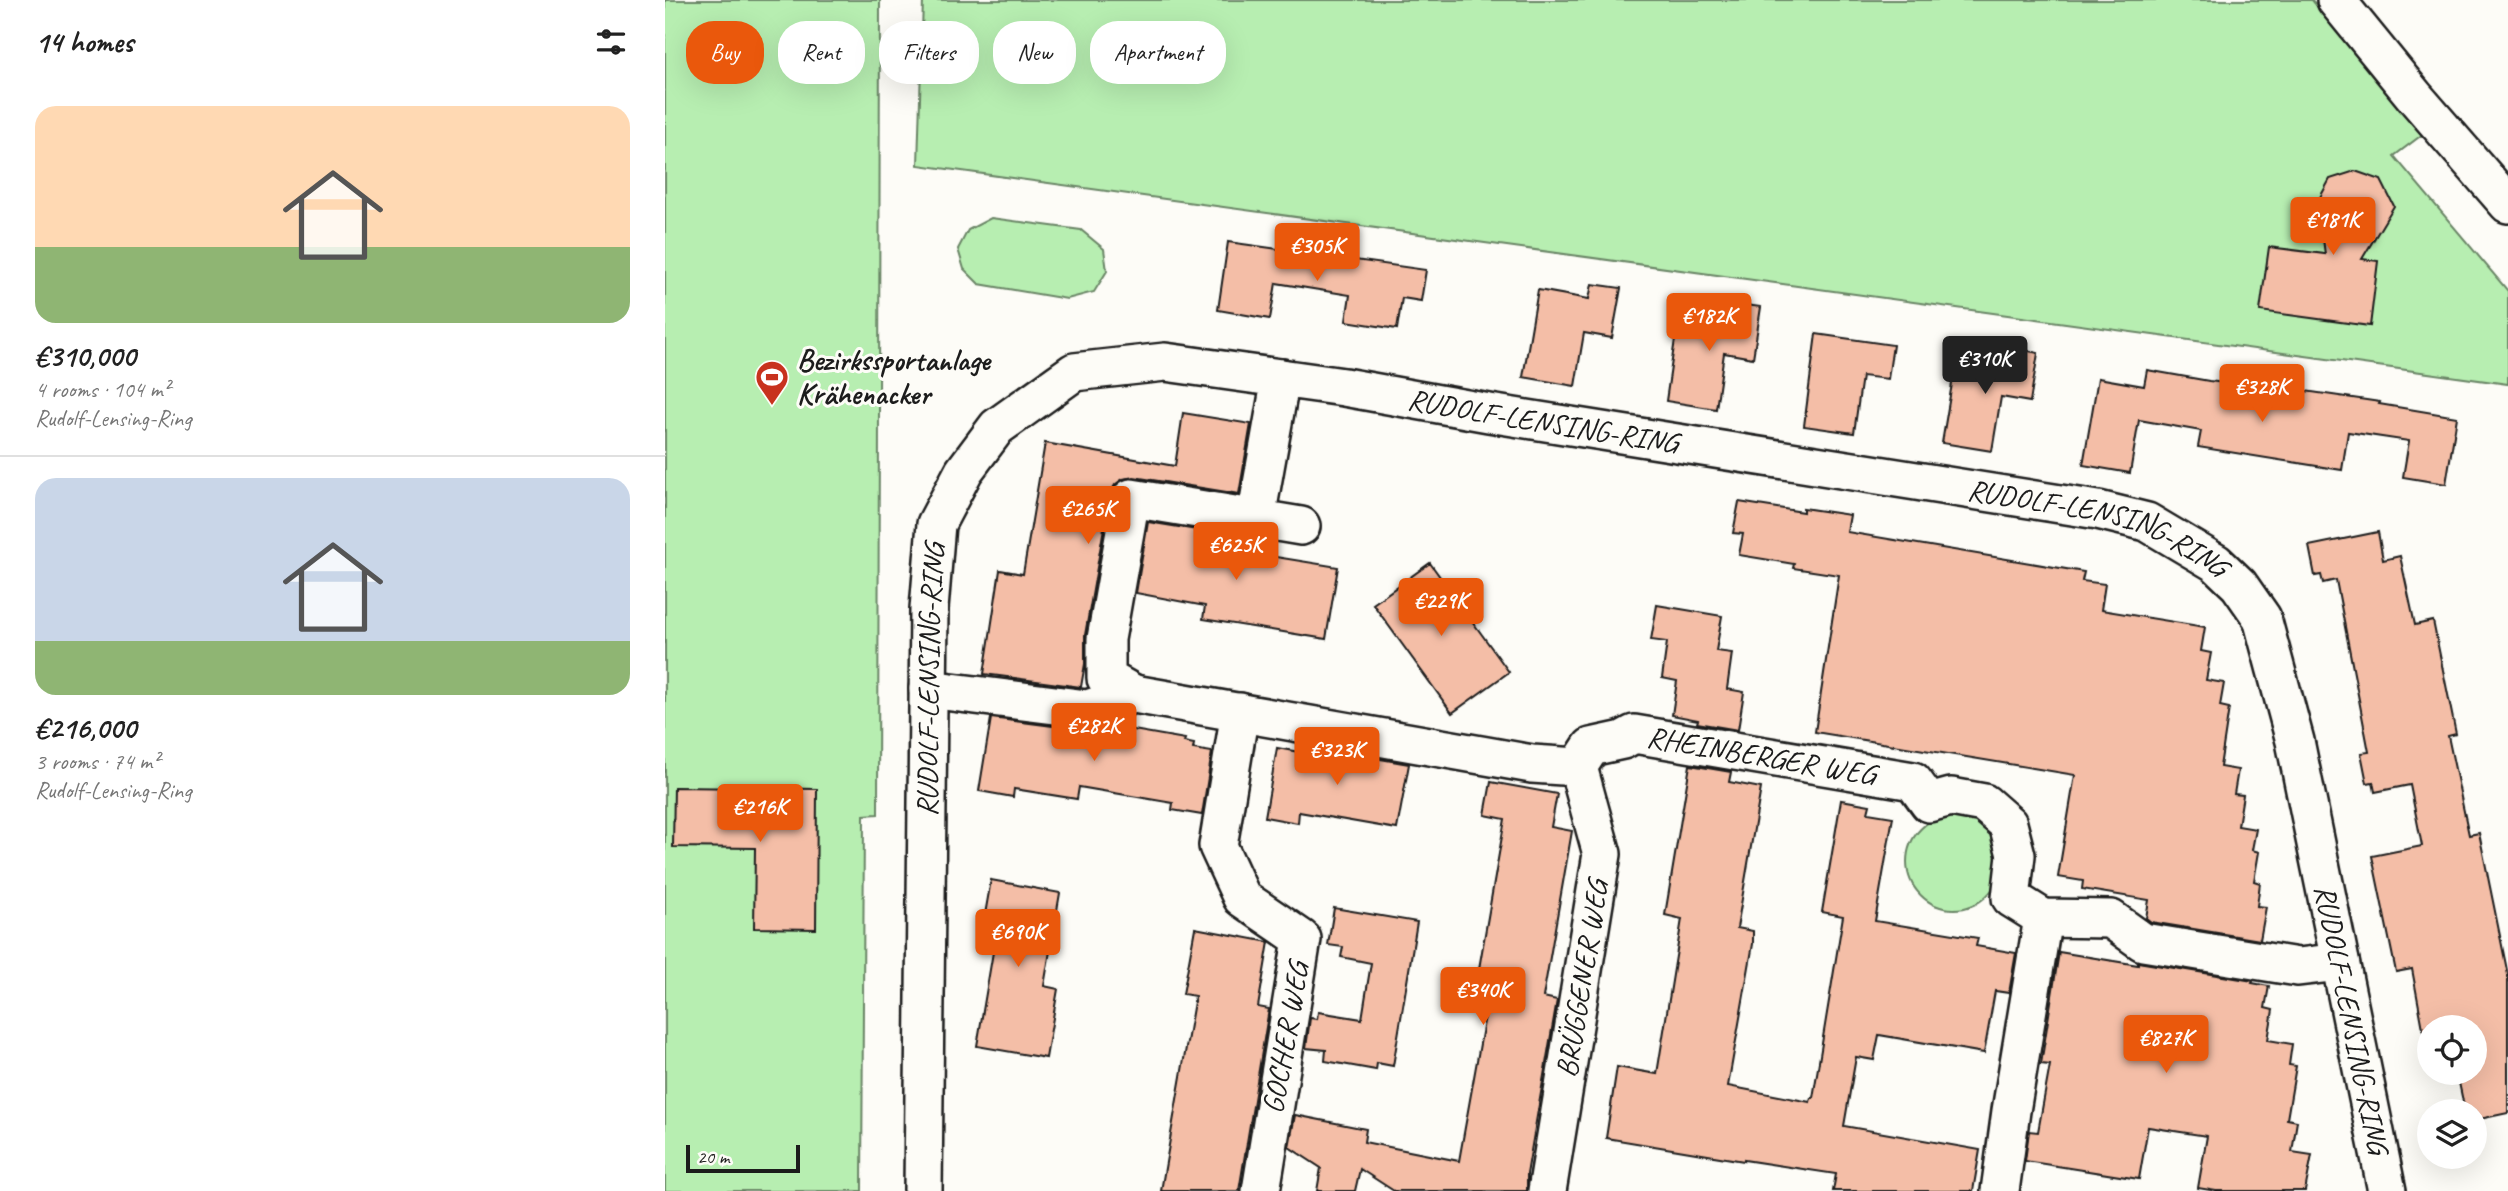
<!DOCTYPE html>
<meta charset="utf-8">
<style>
:root{--surface:#fff;--page:#f2f2f2;--text:#222;--muted:#767676;--line:#e0e0e0;--accent:#ea580c}
body{margin:0;font-family:Caveat,sans-serif;background:var(--page);color:var(--text);height:100vh;display:flex;flex-direction:column;font-size:26px;white-space:nowrap}
*{box-sizing:border-box;margin:0}
p{font-size:23px;color:var(--muted)}
.icon{flex:none;width:38px;height:38px;fill:none;stroke:currentColor;stroke-width:2;stroke-linecap:round;stroke-linejoin:round}
.map{position:relative;flex:1;overflow:hidden}
.side{display:flex;flex-direction:column;background:var(--surface);width:665px}
.side>*{flex:none}
.guide{position:absolute;left:21px;top:21px;width:665px;height:63px;display:flex;gap:14px}
.fabs{position:absolute;left:1752px;top:1015px;display:grid;gap:14px}
.fabs a{display:grid;place-items:center;width:70px;height:70px;border-radius:50%;background:var(--surface);box-shadow:0 7px 28px #0002;font-size:35px}
.scale{position:absolute;left:21px;bottom:18px;width:114px;box-sizing:border-box;padding-left:7px;border:4px solid #1c1c1c;border-top:0;font-size:19px;line-height:24px;white-space:nowrap;color:#1c1c1c;-webkit-text-stroke:5px #fdfcf7;paint-order:stroke}
.price{position:absolute;translate:-50% -60px;padding:0 16px;border-radius:7px;background:var(--accent);color:#fff;font-size:23px;line-height:46px;filter:drop-shadow(0 2px 4px #0008)}
.price::after{content:'';position:absolute;left:50%;top:42px;width:21px;height:16px;margin-left:-10px;background:inherit;clip-path:polygon(0 0,100% 0,50% 100%)}
.price.current{background:#222;color:#fff}
ul{padding:0;list-style:none}
li{display:grid;align-content:center;gap:14px;height:371px;padding:0 35px}
li+li{border-top:2px solid var(--line)}
li span{display:grid;place-items:center;height:217px;border-radius:21px;color:#555}
li>.icon{margin-inline-start:auto}
span .icon{width:126px;height:126px;fill:#fffc;stroke-width:1}
li b{font-size:30px}
h2{display:flex;justify-content:space-between;align-items:center;height:84px;padding:0 35px;font-size:30px}
.chip{padding:0 24px;border-radius:28px;background:var(--surface);box-shadow:0 7px 28px #0002;font-size:24px;line-height:63px}
.chip.current{background:var(--accent);color:#fff}
main{display:flex;flex:1;min-height:0}
.map>svg:first-child{display:block}
</style>
<main>
<section class="side">
<h2>14 homes<svg class="icon" aria-label="filters" viewBox="0 0 24 24"><path d="M4 7h16M4 17h16"/><circle cx="9" cy="7" r="2"/><circle cx="15" cy="17" r="2"/></svg></h2>
<ul>
<li><span style="background:linear-gradient(#ffd9b3 65%,#8fb573 0)"><svg class="icon" aria-label="home" viewBox="0 0 24 24"><path d="M3 11l9-7 9 7M6 9v11h12V9"/></svg></span><div><b>€310,000</b><p>4 rooms · 104 m²</p><p>Rudolf-Lensing-Ring</p></div></li>
<li><span style="background:linear-gradient(#c9d6e8 75%,#8fb573 0)"><svg class="icon" aria-label="home" viewBox="0 0 24 24"><path d="M3 11l9-7 9 7M6 9v11h12V9"/></svg></span><div><b>€216,000</b><p>3 rooms · 74 m²</p><p>Rudolf-Lensing-Ring</p></div></li>
</ul>
</section>
<div class="map">
<svg width="1843" height="1191" viewBox="0 0 1843 1191">
<rect width="100%" height="100%" fill="#fdfcf7"/>
<filter id="ink" filterUnits="userSpaceOnUse"><feTurbulence type="fractalNoise" baseFrequency=".0143" numOctaves="2"/><feDisplacementMap in="SourceGraphic" scale="14" xChannelSelector="R" yChannelSelector="G"/><feConvolveMatrix kernelMatrix="1 2 1 2 8 2 1 2 1" color-interpolation-filters="sRGB"/></filter>
<g filter="url(#ink)">
<path fill="#b7eeb1" stroke="#6a8566" stroke-width="2" d="M 0,0 L 215,0 L 213,814 L 199,815 L 197,1191 L 0,1191 Z
M 258,0 L 1647,0 L 1758,134 L 1729,156 L 1843,291 L 1843,384 L 253,165 Z
M 326,218 L 416,230 L 439,249 L 442,271 L 429,292 L 402,299 L 314,284 L 299,269 L 293,249 L 303,230 Z
M1242 862a47 47 0 1 1 94 0a47 47 0 1 1-94 0Z"/>
<path fill="#f4bea7" stroke="#1c1c1c" stroke-width="2" d="M 1690,171 L 1716,180 L 1729,206 L 1697,259 L 1713,261 L 1705,326 L 1595,311 L 1604,247 L 1660,254 L 1653,201 L 1665,179 Z
M 563,242 L 761,270 L 756,301 L 737,298 L 732,329 L 681,321 L 685,295 L 611,283 L 605,319 L 553,310 Z
M 927,284 L 956,288 L 947,338 L 919,333 L 910,386 L 858,377 L 873,290 L 924,299 Z
M 1066,303 L 1096,307 L 1088,358 L 1059,353 L 1051,409 L 1001,401 L 1014,312 L 1064,319 Z
M 1151,334 L 1228,345 L 1223,379 L 1197,376 L 1189,433 L 1139,426 Z
M 1345,347 L 1373,353 L 1365,402 L 1336,397 L 1327,451 L 1277,443 L 1292,354 L 1342,363 Z
M 1482,370 L 1544,381 L 1591,387 L 1592,384 L 1715,402 L 1714,404 L 1792,417 L 1781,484 L 1738,477 L 1744,441 L 1683,432 L 1677,470 L 1533,447 L 1536,431 L 1474,420 L 1465,473 L 1418,465 L 1433,378 L 1479,386 Z
M 518,413 L 586,424 L 574,494 L 469,477 L 458,479 L 450,485 L 445,494 L 420,635 L 420,664 L 416,687 L 319,674 L 335,570 L 358,574 L 380,443 L 510,466 Z
M 1074,502 L 1138,512 L 1138,508 L 1185,515 L 1182,532 L 1419,572 L 1417,581 L 1440,584 L 1436,610 L 1540,627 L 1536,651 L 1546,653 L 1541,680 L 1559,683 L 1555,706 L 1564,708 L 1555,767 L 1573,770 L 1569,794 L 1578,795 L 1573,826 L 1591,829 L 1587,850 L 1594,852 L 1589,881 L 1595,883 L 1592,906 L 1601,907 L 1595,940 L 1486,922 L 1481,918 L 1484,900 L 1417,889 L 1418,881 L 1393,877 L 1410,775 L 1150,732 L 1174,575 L 1128,568 L 1129,564 L 1074,555 L 1078,534 L 1068,533 Z
M 483,522 L 575,537 L 573,551 L 673,567 L 661,639 L 538,619 L 540,606 L 471,593 Z
M 1713,532 L 1718,560 L 1735,556 L 1750,625 L 1768,621 L 1791,734 L 1783,736 L 1804,835 L 1814,833 L 1843,975 L 1843,1113 L 1810,1120 L 1810,1111 L 1800,1111 L 1792,1073 L 1810,1073 L 1810,1027 L 1764,1027 L 1764,1061 L 1747,969 L 1731,972 L 1707,856 L 1757,846 L 1745,785 L 1710,792 L 1708,782 L 1702,783 L 1696,753 L 1704,752 L 1671,580 L 1658,583 L 1656,575 L 1650,576 L 1644,546 Z
M 765,563 L 844,672 L 787,713 L 708,604 Z
M 992,605 L 1057,616 L 1051,651 L 1067,653 L 1062,689 L 1079,692 L 1073,730 L 1032,723 L 1033,720 L 1007,715 L 1012,681 L 997,678 L 1002,642 L 986,640 Z
M 326,718 L 419,730 L 440,725 L 520,739 L 519,742 L 529,744 L 528,749 L 547,752 L 537,815 L 507,810 L 508,803 L 414,787 L 412,799 L 349,789 L 348,797 L 314,791 Z
M 646,747 L 744,764 L 732,829 L 634,812 L 633,823 L 600,817 L 612,748 L 645,754 Z
M 1025,765 L 1066,772 L 1064,782 L 1096,788 L 1072,928 L 1088,931 L 1088,944 L 1063,1086 L 1145,1102 L 1146,1098 L 1148,1098 L 1178,916 L 1157,912 L 1176,800 L 1205,805 L 1203,813 L 1228,817 L 1210,921 L 1313,938 L 1311,946 L 1351,953 L 1344,993 L 1330,991 L 1319,1053 L 1214,1035 L 1209,1060 L 1191,1057 L 1179,1126 L 1315,1150 L 1308,1191 L 1168,1191 L 1171,1174 L 1079,1160 L 1079,1161 L 941,1138 L 952,1067 L 992,1074 L 1017,919 L 1000,915 Z
M 826,782 L 892,794 L 886,827 L 907,831 L 878,997 L 892,1000 L 862,1174 L 862,1191 L 729,1191 L 695,1169 L 690,1191 L 652,1191 L 656,1168 L 624,1147 L 630,1115 L 701,1129 L 699,1142 L 794,1161 L 825,988 L 811,986 L 840,819 L 820,815 Z
M 9,787 L 152,789 L 151,929 L 89,928 L 90,848 L 8,847 Z
M 326,880 L 395,893 L 379,986 L 393,989 L 381,1058 L 312,1046 L 328,952 L 314,949 Z
M 669,908 L 752,922 L 728,1066 L 712,1063 L 711,1070 L 660,1061 L 661,1050 L 641,1048 L 645,1018 L 652,1019 L 653,1012 L 697,1019 L 706,963 L 676,957 L 678,947 L 663,945 Z
M 530,928 L 604,942 L 593,1007 L 604,1009 L 574,1191 L 496,1191 L 530,996 L 518,994 Z
M 1394,952 L 1473,965 L 1473,962 L 1588,981 L 1587,983 L 1604,986 L 1600,1008 L 1608,1010 L 1603,1040 L 1627,1044 L 1624,1065 L 1631,1066 L 1622,1119 L 1632,1121 L 1627,1152 L 1647,1155 L 1640,1191 L 1551,1191 L 1533,1188 L 1542,1136 L 1483,1127 L 1474,1179 L 1360,1161 L 1364,1131 L 1373,1132 L 1385,1065 L 1376,1064 Z"/>
<g fill="none" stroke-linecap="round" stroke-linejoin="round">
<defs>
<g id="street">
<path d="M 1671,0 L 1750,97 L 1843,204"/>
<path d="M 591,518 L 616,378"/>
<path id="s1" d="M 263,689 L 422,709 L 469,694 L 867,764 L 913,767 L 926,747 L 958,740 L 969,734 L 1248,781 L 1264,803 L 1286,797 L 1319,803 L 1343,824 L 1351,855 L 1346,898 L 1378,918 L 1446,919 L 1478,942 L 1633,967 L 1675,962"/>
<path d="M 469,694 L 441,678 L 441,639 L 466,498 L 636,526"/>
<path d="M 575,712 L 553,846 L 577,898 L 637,939 L 596,1191"/>
<path id="s2" d="M 258,1191 L 264,609 L 271,524 L 299,471 L 332,427 L 409,372 L 500,362 L 679,387 L 824,413 L 1433,510 L 1482,522 L 1551,563 L 1574,585 L 1597,618 L 1630,741 L 1722,1191"/>
<path id="s3" d="M 882,1191 L 937,854 L 913,767"/>
<path d="M 1335,1191 L 1346,1111 L 1378,918"/>
</g>
</defs>
<use href="#street" stroke="#1c1c1c" stroke-width="42"/>
<use href="#street" stroke="#fdfcf7" stroke-width="37"/>
</g>
</g>
<defs>
<symbol id="stadium-pin" viewBox="-11 -11 22 30"><path d="M0 17L-7.5 6A9.5 9.5 0 1 1 7.5 6Z" fill="#c8321e" stroke="#fdfcf7"/><path d="M0-5a6.5 5 0 1 0 0 10a6.5 5 0 1 0 0-10ZM-3.5-1.8h7v3.6h-7Z" fill="#fff"/></symbol>
</defs>
<g fill-rule="evenodd">
<use href="#stadium-pin" x="88" y="358" width="38" height="52"/>
</g>
<g text-anchor="middle" dominant-baseline="central" stroke-width="6" stroke-linejoin="round" paint-order="stroke">
<g font-size="30" font-weight="bold" fill="#1c1c1c" stroke="#fdfcf7" text-anchor="start">
<text x="132" y="360">Bezirkssportanlage<tspan x="132" dy="34">Krähenacker</tspan></text>
</g>
<g font-size="30" fill="#1c1c1c" stroke="#fdfcf7">
<text stroke="none"><textPath href="#s2" startOffset="1351">RUDOLF-LENSING-RING</textPath></text>
<text stroke="none"><textPath href="#s2" startOffset="1918">RUDOLF-LENSING-RING</textPath></text>
<text stroke="none"><textPath href="#s2" startOffset="511">RUDOLF-LENSING-RING</textPath></text>
<text stroke="none"><textPath href="#s1" startOffset="858">RHEINBERGER WEG</textPath></text>
<text stroke="none"><textPath href="#s3" startOffset="215">BRÜGGENER WEG</textPath></text>
<text stroke="none"><textPath href="#s2" startOffset="2527">RUDOLF-LENSING-RING</textPath></text>
<text transform="translate(620 1038) rotate(-80)">GOCHER WEG</text>
</g>
</g>
</svg>
<div class="fabs">
<a><svg class="icon" aria-label="locate" viewBox="0 0 24 24"><circle cx="12" cy="12" r="6"/><path d="M12 2v4M12 18v4M2 12h4M18 12h4"/></svg></a>
<a><svg class="icon" aria-label="layers" viewBox="0 0 24 24"><path d="M12 4l9 5-9 5-9-5zM3 14l9 5 9-5"/></svg></a>
</div>
<div class="scale">20 m</div>
<b class="price" style="left:1668px;top:257px">€181K</b>
<b class="price" style="left:652px;top:283px">€305K</b>
<b class="price" style="left:1044px;top:353px">€182K</b>
<b class="price current" style="left:1320px;top:396px">€310K</b>
<b class="price" style="left:1597px;top:424px">€328K</b>
<b class="price" style="left:423px;top:546px">€265K</b>
<b class="price" style="left:571px;top:582px">€625K</b>
<b class="price" style="left:776px;top:638px">€229K</b>
<b class="price" style="left:429px;top:763px">€282K</b>
<b class="price" style="left:672px;top:787px">€323K</b>
<b class="price" style="left:95px;top:844px">€216K</b>
<b class="price" style="left:353px;top:969px">€690K</b>
<b class="price" style="left:818px;top:1027px">€340K</b>
<b class="price" style="left:1501px;top:1075px">€827K</b>
<div class="guide">
<a class="chip current">Buy</a>
<a class="chip">Rent</a>
<a class="chip">Filters</a>
<a class="chip">New</a>
<a class="chip">Apartment</a>
</div>
</div>
</main>
